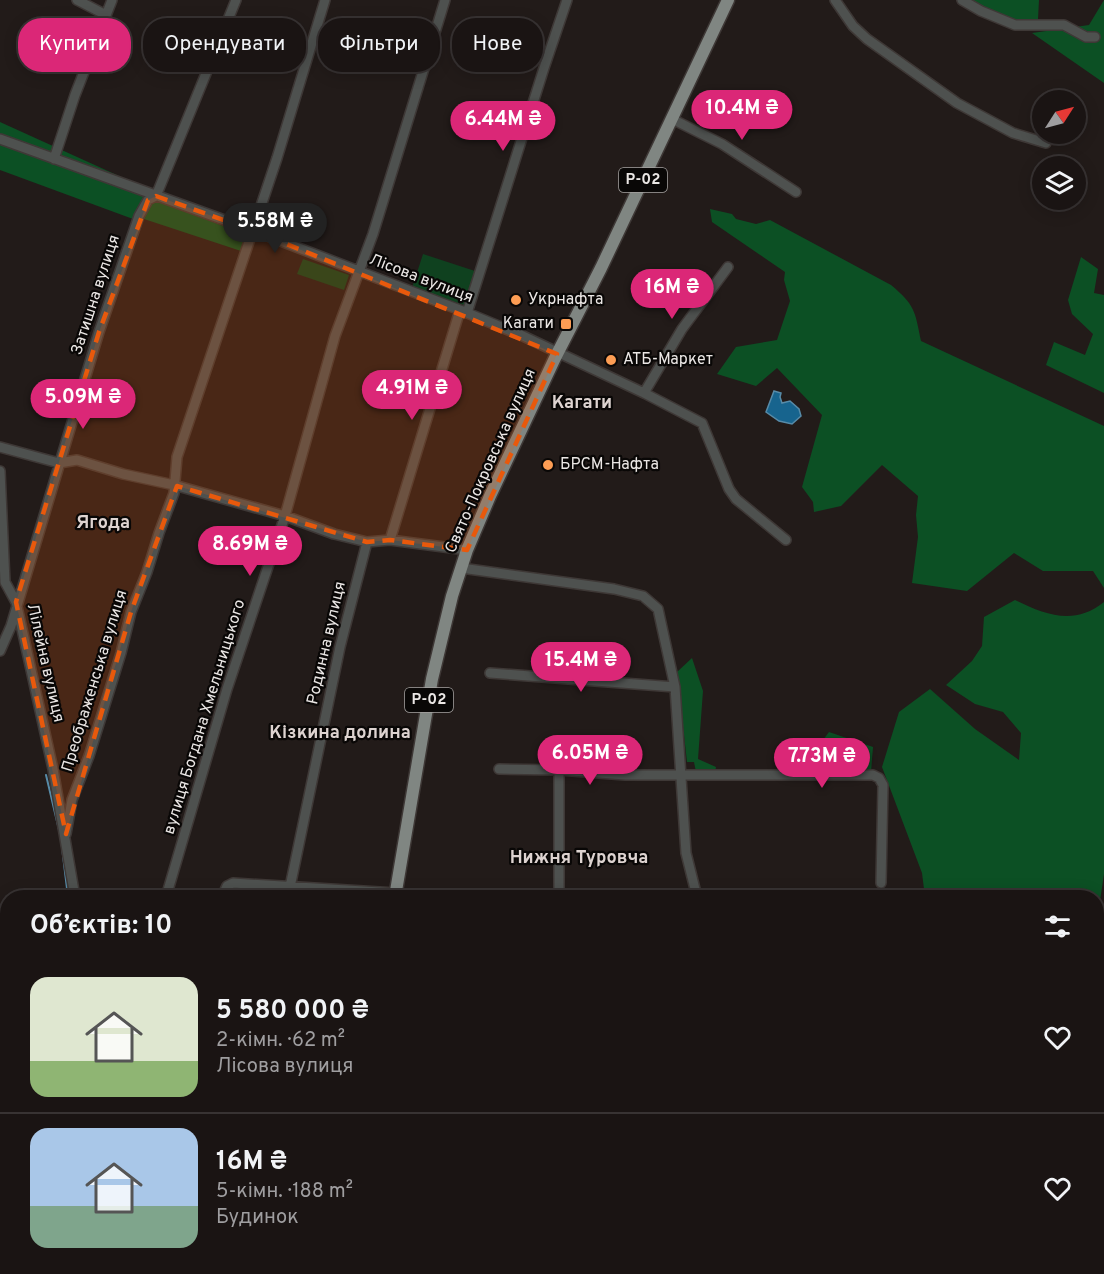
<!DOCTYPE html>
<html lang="uk">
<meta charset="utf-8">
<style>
:root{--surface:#1a1413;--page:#272121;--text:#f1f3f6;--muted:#9f9ea0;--line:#383333;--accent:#db2777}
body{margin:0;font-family:Overpass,sans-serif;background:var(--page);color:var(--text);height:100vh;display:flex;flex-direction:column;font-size:22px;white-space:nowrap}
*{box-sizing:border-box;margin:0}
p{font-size:20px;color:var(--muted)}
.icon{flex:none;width:33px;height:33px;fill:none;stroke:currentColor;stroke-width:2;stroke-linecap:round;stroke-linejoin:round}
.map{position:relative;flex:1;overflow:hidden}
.details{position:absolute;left:0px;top:890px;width:1104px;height:386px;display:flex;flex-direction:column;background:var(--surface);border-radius:24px 24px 0 0;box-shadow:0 3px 15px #0003,0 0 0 2px var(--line)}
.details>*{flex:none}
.guide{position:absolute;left:18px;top:18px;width:600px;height:54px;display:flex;gap:12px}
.needle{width:39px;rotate:54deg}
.buttons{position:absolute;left:1032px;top:90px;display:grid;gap:12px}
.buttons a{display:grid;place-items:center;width:54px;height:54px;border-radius:50%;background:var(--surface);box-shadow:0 3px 15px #0003,0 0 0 2px var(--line);font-size:30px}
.price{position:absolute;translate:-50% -51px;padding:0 14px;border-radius:21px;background:var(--accent);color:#fff;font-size:20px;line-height:39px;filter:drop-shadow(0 2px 3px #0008)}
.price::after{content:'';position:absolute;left:50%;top:36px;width:18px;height:14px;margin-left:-9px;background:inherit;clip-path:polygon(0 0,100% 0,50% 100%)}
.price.on{background:#222;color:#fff}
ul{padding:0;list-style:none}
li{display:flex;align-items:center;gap:18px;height:150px;padding:0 30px}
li+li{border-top:2px solid var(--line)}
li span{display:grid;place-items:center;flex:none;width:168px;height:120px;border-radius:18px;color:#555}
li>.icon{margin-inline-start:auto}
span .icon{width:72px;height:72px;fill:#fffc;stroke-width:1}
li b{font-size:26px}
h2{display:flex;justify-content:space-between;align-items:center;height:72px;padding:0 30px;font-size:26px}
.chip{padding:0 21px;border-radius:24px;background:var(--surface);box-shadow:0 3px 15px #0003,0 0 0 2px var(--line);font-size:21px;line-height:54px}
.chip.on{background:var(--accent);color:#fff}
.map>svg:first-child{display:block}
</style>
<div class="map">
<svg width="1104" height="1274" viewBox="0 0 1104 1274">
<rect width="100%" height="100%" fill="#221b19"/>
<path fill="#0f411f" d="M 423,254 L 475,271 L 464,305 L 412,288 Z
M 303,259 L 349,275 L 344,290 L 297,274 Z"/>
<path fill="#0c5024" d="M 971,0 L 1039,0 L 1038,19 L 1013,21 Z
M 1104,0 L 1104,83 L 1032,33 L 1089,25 Z
M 0,122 L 152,191 L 133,219 L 0,170 Z
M 156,201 L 245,234 L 241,251 L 141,218 L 149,204 Z
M 710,209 L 732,214 L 736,219 L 756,224 L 770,220 L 891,285 C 915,305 915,311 921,341 L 1104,426 L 1104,588 L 1093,571 L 1043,571 L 1014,553 L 967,591 L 912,583 L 918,537 L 916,515 L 918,496 L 882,465 L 841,506 L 814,512 L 813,502 L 802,487 L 822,415 L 777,368 L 756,386 L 717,374 L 736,347 L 777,340 L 790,301 L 784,280 L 785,272 L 712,222 Z
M 1081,257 L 1098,269 L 1094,293 L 1104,295 L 1104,393 L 1046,365 L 1054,342 L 1085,355 L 1093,334 L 1072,314 L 1068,300 Z
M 1015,600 C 1046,615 1074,626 1104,602 L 1104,874 L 1097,921 L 1096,897 L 925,897 L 922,873 L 882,767 L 899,712 L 930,689 L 975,729 L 1019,760 L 1021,733 L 1003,712 L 975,704 L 946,685 L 972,661 L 982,646 L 984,617 Z
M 692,658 L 703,691 L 698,759 L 716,767 L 715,772 L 696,772 L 694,762 L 687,762 L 677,672 Z
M 829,732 L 873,747 L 871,772 L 792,772 L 793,769 L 802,768 Z
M 1097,1093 L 1104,1205 L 1104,1274 L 994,1274 L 992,1270 L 995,1268 L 1096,1268 Z"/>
<path fill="#17648e" stroke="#578ba8" stroke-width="1.5" d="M 774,391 L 781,393 L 780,397 L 782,403 L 790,401 L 799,409 L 801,416 L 792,424 L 779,421 L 766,412 Z
M 1104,928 L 1104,1205 C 1099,1145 1095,1085 1097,1025 C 1098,992 1102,960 1104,928 Z"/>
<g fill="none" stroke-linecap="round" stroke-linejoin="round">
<path stroke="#578ba8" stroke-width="2" d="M 46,775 L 60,834
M 61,839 L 68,897
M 1096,958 L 1102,954
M 108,1268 L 108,1274"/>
<defs>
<path id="minor" d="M 77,0 L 106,15
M 835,0 L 853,26 L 867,39 L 957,103 L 1013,133 L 1046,143
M 962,0 L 981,11 L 1015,25 L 1064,25 L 1086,37 L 1095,37
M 672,119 L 722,144 L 796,192
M 0,139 L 252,230 L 460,310 L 523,336 L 644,393 L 702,423 L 729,489 L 736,499 L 786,540
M 54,159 L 75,95 L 112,0
M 467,313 L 544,68 L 567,0
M 644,393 L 682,329 L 728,267
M 0,447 L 59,463 L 77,460 L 123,474 L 174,485 L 285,516 L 334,534 L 367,542 L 390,540 L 467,550
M 0,471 L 5,582 L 16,602 L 53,769 L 75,897
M 390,540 L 460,310
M 461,568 L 614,589 L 643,596 L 658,609 L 675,687 L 686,853 L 697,897
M 0,651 L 11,626 L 99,332 L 139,216 L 148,200 L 156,196 L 236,0
M 490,673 L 675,687
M 499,769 L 559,770 L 625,775 L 873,775 L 879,778 L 883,785 L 881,883
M 559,770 L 559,897
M 66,834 L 72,800 L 89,756 L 121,653 L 131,612 L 147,572 L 159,533 L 174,493 L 177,457 L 277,158 L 325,0
M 290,887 L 340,647 L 367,542
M 166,897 L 227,689 L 285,516 L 335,336 L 373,234 L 445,0
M 222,897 L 227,886 L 233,883 L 396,893
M 0,968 L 8,966
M 0,1116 L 8,1160
M 25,1268 L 26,1274
M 640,1268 L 641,1274
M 930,1268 L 932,1274
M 129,1274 L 131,1268
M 748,1274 L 750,1268"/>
<path id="major" d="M 395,897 L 432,679 L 452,596 L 467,550 L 490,496 L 555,358 L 601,268 L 728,0
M 309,1274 L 311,1268"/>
</defs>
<use href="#minor" stroke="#3e3836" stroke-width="12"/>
<use href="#major" stroke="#3e3836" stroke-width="15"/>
<use href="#minor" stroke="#4e514f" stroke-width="9"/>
<use href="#major" stroke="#808682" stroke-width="12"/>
</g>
<path fill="#e8590c" fill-opacity="0.2" stroke="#e8590c" stroke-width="4.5" stroke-dasharray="12 8" stroke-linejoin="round" d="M 156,196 L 252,230 L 557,354 L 467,550 L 390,540 L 367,542 L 177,486 L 131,612 L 66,834 L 16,602 L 99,332 L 148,200 Z"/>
<g fill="#fd9d54" stroke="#090706" stroke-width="2">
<circle cx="516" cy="300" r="6"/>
<rect x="560" y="318" width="12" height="12" rx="3"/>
<circle cx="611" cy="360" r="6"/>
<circle cx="548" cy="465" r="6"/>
</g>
<g text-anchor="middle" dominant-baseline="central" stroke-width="4.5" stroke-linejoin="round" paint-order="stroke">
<g fill="#090706" stroke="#a7a4a2" stroke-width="1.5">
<rect x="619" y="168" width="48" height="24" rx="4.5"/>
<rect x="405" y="688" width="48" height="24" rx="4.5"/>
</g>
<g font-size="15" font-weight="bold" fill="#ebe7e5">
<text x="643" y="180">Р-02</text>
<text x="429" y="700">Р-02</text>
</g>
<g font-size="16" fill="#ebe7e5" stroke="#090706">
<text transform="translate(421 279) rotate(21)">Лісова вулиця</text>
<text transform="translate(96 295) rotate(-72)">Затишна вулиця</text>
<text transform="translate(491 461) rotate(-66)">Свято-Покровська вулиця</text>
<text transform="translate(327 643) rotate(-77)">Родинна вулиця</text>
<text transform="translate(45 663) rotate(77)">Лілейна вулиця</text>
<text transform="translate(95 681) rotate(-73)">Преображенська вулиця</text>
<text transform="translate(205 717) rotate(-73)">вулиця Богдана Хмельницького</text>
</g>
<g font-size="16" fill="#ebe7e5" stroke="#090706" text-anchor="start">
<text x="528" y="300">Укрнафта</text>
<text x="554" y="324" text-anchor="end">Кагати</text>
<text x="623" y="360">АТБ-Маркет</text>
<text x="560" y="465">БРСМ-Нафта</text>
</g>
<g font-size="18" font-weight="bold" fill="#ddd3d0" stroke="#090706">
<text x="582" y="403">Кагати</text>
<text x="103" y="523">Ягода</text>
<text x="340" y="733">Кізкина долина</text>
<text x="579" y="858">Нижня Туровча</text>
</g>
</g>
</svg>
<div class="buttons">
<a><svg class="needle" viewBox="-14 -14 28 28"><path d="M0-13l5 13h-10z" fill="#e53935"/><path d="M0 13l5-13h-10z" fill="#9f9ea0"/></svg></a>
<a><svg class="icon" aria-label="layers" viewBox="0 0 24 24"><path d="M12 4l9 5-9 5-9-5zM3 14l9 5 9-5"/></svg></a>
</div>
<b class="price" style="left:742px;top:141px">10.4M ₴</b>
<b class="price" style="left:503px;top:152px">6.44M ₴</b>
<b class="price on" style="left:275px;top:254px">5.58M ₴</b>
<b class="price" style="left:672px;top:320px">16M ₴</b>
<b class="price" style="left:412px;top:421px">4.91M ₴</b>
<b class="price" style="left:83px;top:430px">5.09M ₴</b>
<b class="price" style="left:250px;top:577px">8.69M ₴</b>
<b class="price" style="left:581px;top:693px">15.4M ₴</b>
<b class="price" style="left:590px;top:786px">6.05M ₴</b>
<b class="price" style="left:822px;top:789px">7.73M ₴</b>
<div class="guide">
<a class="chip on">Купити</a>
<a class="chip">Орендувати</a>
<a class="chip">Фільтри</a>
<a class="chip">Нове</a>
</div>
<section class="details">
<h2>Об’єктів: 10<svg class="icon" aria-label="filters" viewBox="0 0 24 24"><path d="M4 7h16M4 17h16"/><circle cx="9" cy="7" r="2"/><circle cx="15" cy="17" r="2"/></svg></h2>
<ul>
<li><span style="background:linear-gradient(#dfe7d0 70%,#8fb573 0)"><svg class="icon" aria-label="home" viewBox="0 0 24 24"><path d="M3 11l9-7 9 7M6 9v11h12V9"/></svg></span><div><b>5 580 000 ₴</b><p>2-кімн. · 62 m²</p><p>Лісова вулиця</p></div><svg class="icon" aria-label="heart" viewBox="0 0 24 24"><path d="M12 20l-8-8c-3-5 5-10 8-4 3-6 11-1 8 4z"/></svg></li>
<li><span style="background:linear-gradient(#a9c7e8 65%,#7fa58c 0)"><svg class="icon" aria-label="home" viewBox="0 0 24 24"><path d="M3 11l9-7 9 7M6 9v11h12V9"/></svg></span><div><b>16M ₴</b><p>5-кімн. · 188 m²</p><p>Будинок</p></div><svg class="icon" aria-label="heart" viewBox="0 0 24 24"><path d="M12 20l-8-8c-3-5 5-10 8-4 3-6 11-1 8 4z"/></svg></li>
</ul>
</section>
</div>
